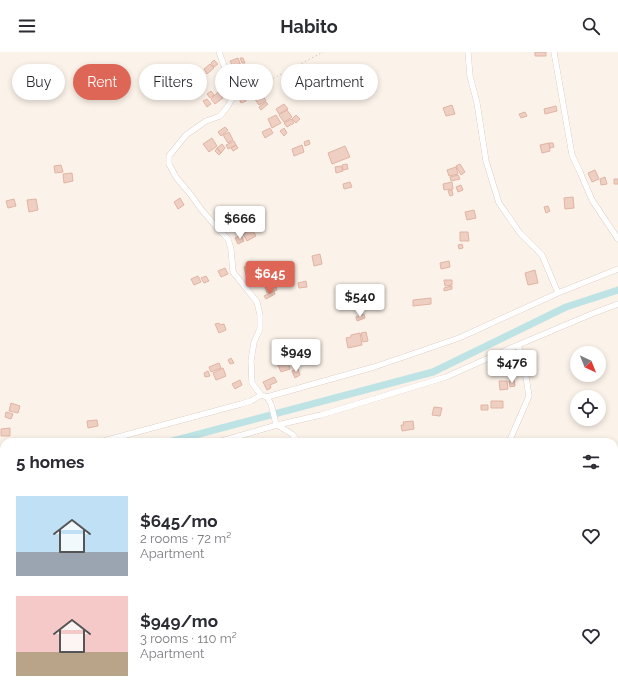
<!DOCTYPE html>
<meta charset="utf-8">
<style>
:root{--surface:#fff;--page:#f2f2f3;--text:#2b2b33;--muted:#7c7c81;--accent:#dd6656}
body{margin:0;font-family:Raleway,sans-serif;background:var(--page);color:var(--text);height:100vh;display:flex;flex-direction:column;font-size:15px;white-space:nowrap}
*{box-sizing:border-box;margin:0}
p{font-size:13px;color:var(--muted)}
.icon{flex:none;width:22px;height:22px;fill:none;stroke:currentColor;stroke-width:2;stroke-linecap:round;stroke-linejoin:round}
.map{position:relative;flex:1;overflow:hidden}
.panel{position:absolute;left:0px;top:386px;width:618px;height:256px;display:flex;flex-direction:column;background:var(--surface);border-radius:12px 12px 0 0;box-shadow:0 2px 6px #0003}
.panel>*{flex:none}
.guide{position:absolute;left:12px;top:12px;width:400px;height:36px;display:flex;gap:8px}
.needle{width:26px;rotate:137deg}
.controls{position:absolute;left:570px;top:294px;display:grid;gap:8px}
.controls a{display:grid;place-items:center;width:36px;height:36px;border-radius:50%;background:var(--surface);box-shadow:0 2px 6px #0003;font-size:20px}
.price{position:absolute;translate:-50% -34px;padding:0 9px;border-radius:4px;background:#fff;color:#222;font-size:13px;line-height:26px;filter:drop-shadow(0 1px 2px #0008)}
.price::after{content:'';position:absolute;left:50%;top:24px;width:12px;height:9px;margin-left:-6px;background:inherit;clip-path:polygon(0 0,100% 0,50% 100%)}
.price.active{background:var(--accent);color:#fff}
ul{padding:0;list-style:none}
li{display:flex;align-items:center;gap:12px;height:100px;padding:0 16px}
li span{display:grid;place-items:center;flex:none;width:112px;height:80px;border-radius:0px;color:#555}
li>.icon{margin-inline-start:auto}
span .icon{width:48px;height:48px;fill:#fffc;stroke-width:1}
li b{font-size:17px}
h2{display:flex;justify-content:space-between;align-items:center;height:48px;padding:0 16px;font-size:17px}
.tag{padding:0 14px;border-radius:18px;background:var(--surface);box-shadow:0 2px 6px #0003;font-size:14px;line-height:36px}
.tag.active{background:var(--accent);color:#fff}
header{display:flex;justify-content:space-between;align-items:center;height:52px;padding:0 16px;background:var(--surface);font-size:18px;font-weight:700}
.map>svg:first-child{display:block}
</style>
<header><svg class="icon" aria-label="menu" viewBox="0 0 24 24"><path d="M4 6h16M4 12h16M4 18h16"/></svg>Habito<svg class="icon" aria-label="search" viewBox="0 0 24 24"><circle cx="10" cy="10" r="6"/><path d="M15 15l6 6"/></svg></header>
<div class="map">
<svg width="618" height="642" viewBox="0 0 618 642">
<rect width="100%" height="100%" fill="#fbf2e9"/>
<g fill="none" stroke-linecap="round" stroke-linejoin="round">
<path stroke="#bee3e4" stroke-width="7" d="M 169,390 L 433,320 L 566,255 L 618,238
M 0,441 L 4,439"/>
</g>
<path fill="#efcfc2" stroke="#e1b4a4" d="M 535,0 L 546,0 L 546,4 L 535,4 Z
M 238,6 L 241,14 L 234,17 L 230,9 Z
M 240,6 L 243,6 L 245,11 L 242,11 Z
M 214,8 L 218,12 L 214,15 L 211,11 Z
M 210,12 L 214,16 L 207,22 L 204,17 Z
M 248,19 L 253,30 L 244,34 L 239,23 Z
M 295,30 L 299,36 L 288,42 L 285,36 Z
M 211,39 L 214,43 L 210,46 L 207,42 Z
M 218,40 L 223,46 L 215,52 L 211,47 Z
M 261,41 L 266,49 L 259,53 L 254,46 Z
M 244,44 L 246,49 L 241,51 L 239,46 Z
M 207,47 L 211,52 L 207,55 L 203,49 Z
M 266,50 L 268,52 L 261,58 L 259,55 Z
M 284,52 L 288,57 L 279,62 L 276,57 Z
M 452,53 L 455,62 L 446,64 L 443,56 Z
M 556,54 L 557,59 L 545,62 L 544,57 Z
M 287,58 L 292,65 L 284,70 L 279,63 Z
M 525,60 L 527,64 L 521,66 L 519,62 Z
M 276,63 L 281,71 L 272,76 L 268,67 Z
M 296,63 L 300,67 L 296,71 L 292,67 Z
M 291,67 L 294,71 L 287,75 L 284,71 Z
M 225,75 L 228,78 L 221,84 L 218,80 Z
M 270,76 L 273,81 L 265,86 L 262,80 Z
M 284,76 L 287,81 L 284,84 L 280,79 Z
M 229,80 L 233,88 L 228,91 L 223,83 Z
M 212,86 L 217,94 L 209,100 L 203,92 Z
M 309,88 L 310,92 L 305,94 L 304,90 Z
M 234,89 L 236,93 L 228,97 L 226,93 Z
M 549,91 L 550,99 L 542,101 L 540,93 Z
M 549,91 L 553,91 L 554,95 L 550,96 Z
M 222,92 L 225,96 L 221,101 L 217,96 Z
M 236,93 L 238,96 L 233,99 L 231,96 Z
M 302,93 L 304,100 L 294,104 L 292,97 Z
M 345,94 L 350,105 L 332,112 L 328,101 Z
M 217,96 L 221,101 L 219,103 L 215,99 Z
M 347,112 L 348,117 L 343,118 L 342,113 Z
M 460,112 L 465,120 L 461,123 L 456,114 Z
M 61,113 L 63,120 L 55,121 L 54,114 Z
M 341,114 L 343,119 L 336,121 L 335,115 Z
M 456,115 L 458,122 L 449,124 L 447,118 Z
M 595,118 L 599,127 L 592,130 L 588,121 Z
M 72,121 L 73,129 L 64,131 L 63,122 Z
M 458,123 L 460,127 L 451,129 L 450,125 Z
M 605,125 L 607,132 L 601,133 L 600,127 Z
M 614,127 L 618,127 L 618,132 L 614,132 Z
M 350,130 L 352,135 L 344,137 L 343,132 Z
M 452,130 L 453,137 L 444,138 L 443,132 Z
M 461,133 L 463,138 L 458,140 L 456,135 Z
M 452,138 L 453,143 L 450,144 L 448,139 Z
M 573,145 L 574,156 L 565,157 L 564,146 Z
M 180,146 L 184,153 L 178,157 L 174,150 Z
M 14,147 L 16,154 L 8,156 L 6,149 Z
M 36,147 L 38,158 L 29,160 L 27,148 Z
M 548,154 L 550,159 L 546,161 L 544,155 Z
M 474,158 L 476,166 L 467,168 L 465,160 Z
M 252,177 L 256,184 L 247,189 L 243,182 Z
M 460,180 L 468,180 L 469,189 L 460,189 Z
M 241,183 L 244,189 L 238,192 L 235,186 Z
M 462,192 L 463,196 L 459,197 L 458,193 Z
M 320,202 L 322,212 L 314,214 L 312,204 Z
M 449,209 L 450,215 L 441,217 L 440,211 Z
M 251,213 L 253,220 L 246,223 L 244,215 Z
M 262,214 L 264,219 L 260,221 L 258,216 Z
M 225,216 L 228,222 L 221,225 L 218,219 Z
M 535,218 L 538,231 L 528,233 L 525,221 Z
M 198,224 L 201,230 L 194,233 L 191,227 Z
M 206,224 L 209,229 L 204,231 L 201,226 Z
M 444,228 L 452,228 L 452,233 L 445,234 Z
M 306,229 L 307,235 L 299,236 L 298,231 Z
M 275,231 L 277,238 L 267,241 L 265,234 Z
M 452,234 L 452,237 L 444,239 L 444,236 Z
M 274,239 L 275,242 L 266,247 L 264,244 Z
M 431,246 L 431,252 L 413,254 L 413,248 Z
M 364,262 L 365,266 L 357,269 L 356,265 Z
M 219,271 L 220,273 L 224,272 L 226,278 L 219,281 L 215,272 Z
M 366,280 L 368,289 L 363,290 L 361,281 Z
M 360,281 L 362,293 L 348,296 L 346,286 L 351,285 L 351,283 Z
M 231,306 L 234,311 L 230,312 L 228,308 Z
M 288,310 L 290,317 L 281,320 L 278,313 Z
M 219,311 L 221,316 L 211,320 L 209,315 Z
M 223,316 L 226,324 L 216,328 L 213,321 Z
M 298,317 L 300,323 L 295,326 L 292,319 Z
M 208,319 L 210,324 L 205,325 L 204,321 Z
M 274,325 L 277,330 L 270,333 L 271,336 L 267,338 L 263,330 Z
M 240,328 L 242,333 L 235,337 L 232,332 Z
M 514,328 L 515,334 L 510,335 L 509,329 Z
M 499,329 L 507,329 L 508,337 L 500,338 Z
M 491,349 L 503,349 L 503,356 L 491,356 Z
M 11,351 L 20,354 L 18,361 L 9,359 Z
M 481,353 L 488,353 L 488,358 L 481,358 Z
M 434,355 L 442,356 L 440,364 L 432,363 Z
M 6,360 L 13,362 L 11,367 L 5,365 Z
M 97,368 L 98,374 L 88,376 L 87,369 Z
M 413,369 L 414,377 L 402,379 L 401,373 L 404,373 L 403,370 Z
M 10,376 L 10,384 L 1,384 L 1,377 Z
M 2,494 L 4,498 L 4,501 L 0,504 L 0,496 Z
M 2,600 L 4,602 L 4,610 L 3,611 L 0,608 L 0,603 Z
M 3,620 L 4,625 L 0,628 L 0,622 Z"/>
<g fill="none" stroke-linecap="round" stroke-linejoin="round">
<defs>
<path id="minor" d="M 219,0 L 232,35 L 234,43 L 228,54 L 220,64 L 206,69 L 186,83 L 169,104 L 169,112 L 176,125 L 191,143 L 201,157 L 219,178 L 228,187 L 231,197 L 233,220 L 242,231 L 257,250 L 260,263 L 260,277 L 254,290 L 251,309 L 252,331 L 261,343
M 468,0 L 470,24 L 477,51 L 486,109 L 499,151 L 520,181 L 542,203 L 558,241
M 554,0 L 572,103 L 580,120 L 592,148 L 618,187
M 267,345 L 271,352 L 275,368 L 277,373 L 292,382 L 298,390
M 100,390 L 241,352 L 251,349 L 261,343 L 267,345 L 374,315 L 459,286 L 558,241 L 618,217
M 218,390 L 277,373 L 321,363 L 446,325 L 518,293 L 594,261 L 618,252
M 509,390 L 529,344 L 524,312 L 518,293
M 0,410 L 4,411
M 0,418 L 4,417
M 0,454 L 4,452
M 0,478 L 4,473
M 340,638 L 342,642
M 543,638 L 544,642"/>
</defs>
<use href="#minor" stroke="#cfbbb2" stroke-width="6"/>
<path stroke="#d4b2a5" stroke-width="1" stroke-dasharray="1 3" stroke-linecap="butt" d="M 240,40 L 253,34 L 274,26 L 323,0
M 167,638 L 170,642"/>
<use href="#minor" stroke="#fff" stroke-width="5.5"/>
</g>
</svg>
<div class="controls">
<a><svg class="needle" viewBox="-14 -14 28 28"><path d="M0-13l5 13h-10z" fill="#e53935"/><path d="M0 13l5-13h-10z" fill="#7c7c81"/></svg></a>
<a><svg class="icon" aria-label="locate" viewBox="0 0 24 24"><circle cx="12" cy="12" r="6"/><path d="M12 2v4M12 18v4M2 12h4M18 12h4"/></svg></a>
</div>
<b class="price" style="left:240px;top:188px">$666</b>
<b class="price active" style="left:270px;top:243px">$645</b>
<b class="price" style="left:360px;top:266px">$540</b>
<b class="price" style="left:296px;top:321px">$949</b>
<b class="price" style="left:512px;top:332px">$476</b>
<div class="guide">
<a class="tag">Buy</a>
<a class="tag active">Rent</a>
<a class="tag">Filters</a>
<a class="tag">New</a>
<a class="tag">Apartment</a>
</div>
<section class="panel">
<h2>5 homes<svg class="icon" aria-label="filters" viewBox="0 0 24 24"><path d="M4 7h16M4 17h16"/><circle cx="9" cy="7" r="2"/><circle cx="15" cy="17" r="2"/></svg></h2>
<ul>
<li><span style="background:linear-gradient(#bfe0f5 70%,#9aa5b1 0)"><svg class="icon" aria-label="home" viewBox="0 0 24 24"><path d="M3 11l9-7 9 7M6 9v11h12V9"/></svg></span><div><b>$645/mo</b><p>2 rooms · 72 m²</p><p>Apartment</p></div><svg class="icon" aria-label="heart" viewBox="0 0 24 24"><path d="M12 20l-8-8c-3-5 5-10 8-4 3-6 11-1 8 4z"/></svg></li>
<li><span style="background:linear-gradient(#f6c9c9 70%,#b9a48a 0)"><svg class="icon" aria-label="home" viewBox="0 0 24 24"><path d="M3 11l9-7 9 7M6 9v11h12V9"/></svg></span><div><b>$949/mo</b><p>3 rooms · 110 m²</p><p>Apartment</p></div><svg class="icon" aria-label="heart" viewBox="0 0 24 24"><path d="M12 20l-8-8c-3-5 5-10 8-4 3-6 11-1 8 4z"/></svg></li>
</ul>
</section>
</div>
